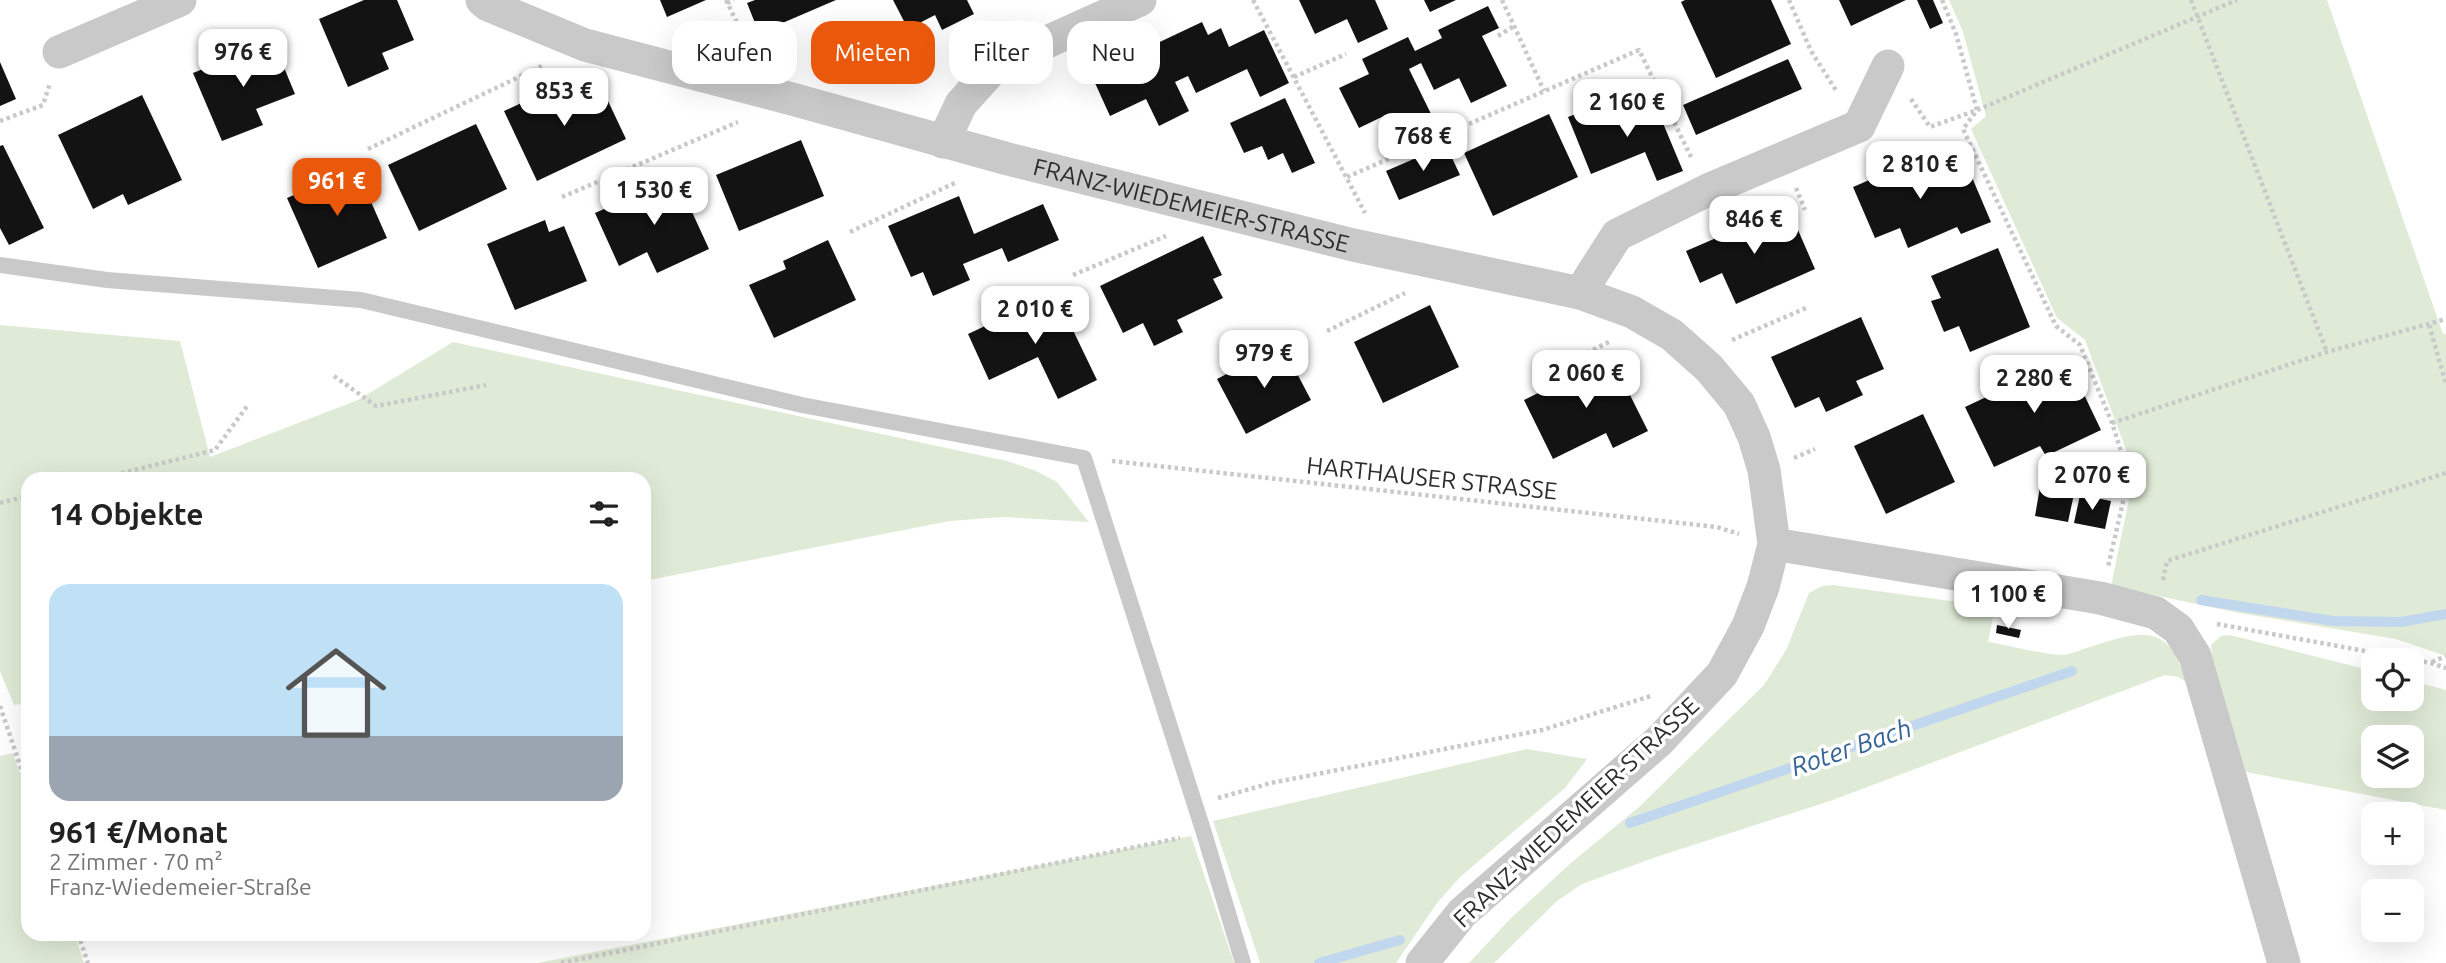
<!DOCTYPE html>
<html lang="de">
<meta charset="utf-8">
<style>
:root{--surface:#fff;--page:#f6f6f6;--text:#222;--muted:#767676;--line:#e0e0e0;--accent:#ea580c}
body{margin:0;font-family:Ubuntu,sans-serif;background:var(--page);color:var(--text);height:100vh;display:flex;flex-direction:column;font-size:26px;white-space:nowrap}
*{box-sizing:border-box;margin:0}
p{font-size:23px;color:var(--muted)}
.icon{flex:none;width:38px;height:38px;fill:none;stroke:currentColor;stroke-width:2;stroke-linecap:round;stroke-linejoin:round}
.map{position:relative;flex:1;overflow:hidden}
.side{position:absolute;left:21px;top:472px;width:630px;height:469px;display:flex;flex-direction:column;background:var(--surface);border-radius:21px;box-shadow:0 7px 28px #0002}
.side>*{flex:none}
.top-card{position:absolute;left:672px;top:21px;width:665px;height:63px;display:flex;gap:14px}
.fabs{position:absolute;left:2361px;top:648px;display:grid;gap:14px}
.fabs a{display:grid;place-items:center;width:63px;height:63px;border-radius:14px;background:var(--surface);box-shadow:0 7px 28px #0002;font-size:35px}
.price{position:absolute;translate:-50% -60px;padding:0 16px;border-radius:14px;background:#fff;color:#222;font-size:23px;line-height:46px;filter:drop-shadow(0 2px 4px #0008)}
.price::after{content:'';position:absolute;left:50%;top:42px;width:21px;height:16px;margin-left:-10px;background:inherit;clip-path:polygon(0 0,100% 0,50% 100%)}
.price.on{background:var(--accent);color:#fff}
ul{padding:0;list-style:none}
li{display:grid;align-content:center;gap:14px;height:371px;padding:0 28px}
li+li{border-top:2px solid var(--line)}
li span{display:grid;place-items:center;height:217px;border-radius:21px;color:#555}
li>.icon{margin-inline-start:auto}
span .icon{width:126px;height:126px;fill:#fffc;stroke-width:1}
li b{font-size:30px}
h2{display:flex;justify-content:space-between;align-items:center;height:84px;padding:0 28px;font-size:30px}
.chip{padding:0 24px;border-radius:21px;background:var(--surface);box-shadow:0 7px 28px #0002;font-size:24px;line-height:63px}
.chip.on{background:var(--accent);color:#fff}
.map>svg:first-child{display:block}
</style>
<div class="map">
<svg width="2446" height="963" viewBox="0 0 2446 963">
<rect width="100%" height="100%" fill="#fff"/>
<path fill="#e0ebd7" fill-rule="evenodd" d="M 1949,0 L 2327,0 L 2443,334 L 2446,334 L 2446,656 L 2396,639 L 2239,613 L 2111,586 L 2133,480 L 2128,455 L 2085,340 L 2057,318 L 1971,129 L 1986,116 L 1963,32 Z
M 0,325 L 180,341 L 210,457 L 358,400 L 453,342 L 1007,461 L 1036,471 L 1057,482 L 1089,522 L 1003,517 L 950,521 L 644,581 L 644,480 L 28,480 L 28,703 L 14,705 L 0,671 Z
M 1833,585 L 1995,607 L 1988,642 C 2008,645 2044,655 2063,655 C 2072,654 2082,649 2090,647 C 2140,631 2169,621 2186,682 L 2178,677 L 2165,675 L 1830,801 L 1656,857 L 1582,884 L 1557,901 L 1494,963 L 1469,963 L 1510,919 L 1572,862 L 1639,807 L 1764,685 L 1786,650 L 1809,593 L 1822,586 Z
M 2230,635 L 2373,671 L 2373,698 L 2412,698 L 2412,681 L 2446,690 L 2446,810 L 2246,772 L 2212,657 L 2211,645 L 2221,636 ZM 2373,737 L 2412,737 L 2412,775 L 2373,775 Z
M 1527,749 L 1587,759 L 1565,788 L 1460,877 L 1437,903 L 1396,963 L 1260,963 L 1213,821 Z
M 13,753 L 28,796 L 28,934 L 75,935 L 84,963 L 0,963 L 0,756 Z
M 1191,836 L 1234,963 L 537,963 Z"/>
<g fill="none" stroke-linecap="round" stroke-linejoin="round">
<path stroke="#c1d7ee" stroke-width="10" d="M 2201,600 L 2333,621 L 2401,622 L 2446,614
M 1630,823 L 2072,671
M 1319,963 L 1400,940"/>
</g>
<path fill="#131313" d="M 364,0 L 397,0 L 414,40 L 382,53 L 389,69 L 348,87 L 319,19 Z
M 660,0 L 706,0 L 667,17 Z
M 755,0 L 836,0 L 759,33 L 747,3 Z
M 893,0 L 967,0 L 974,14 L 942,30 L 935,15 L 908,29 Z
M 1299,0 L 1375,0 L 1388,29 L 1358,43 L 1347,19 L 1315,34 Z
M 1424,0 L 1456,0 L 1430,12 Z
M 1685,0 L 1771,0 L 1791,44 L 1716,78 L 1681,2 Z
M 1839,0 L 1906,0 L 1851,26 Z
M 1917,0 L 1933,0 L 1943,23 L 1930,29 Z
M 1488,6 L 1499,28 L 1482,36 L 1507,86 L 1471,103 L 1459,78 L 1434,90 L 1421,63 L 1409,69 L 1433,118 L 1398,136 L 1388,114 L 1359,128 L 1339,88 L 1369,74 L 1362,59 L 1408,37 L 1415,51 L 1442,38 L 1438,30 Z
M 1202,22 L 1208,35 L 1221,28 L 1229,47 L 1264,30 L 1289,83 L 1260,97 L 1247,69 L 1196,93 L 1188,76 L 1175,82 L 1189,111 L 1159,126 L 1146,99 L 1110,116 L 1095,83 L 1151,56 L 1147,48 Z
M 273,41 L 295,94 L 256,109 L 263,125 L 222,141 L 193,73 Z
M 1788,59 L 1802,89 L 1696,135 L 1683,105 Z
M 0,62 L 16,99 L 0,106 Z
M 599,82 L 626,139 L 537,181 L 504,111 L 562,84 L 568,96 Z
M 142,95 L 182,180 L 128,205 L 123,194 L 93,209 L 58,135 Z
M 1652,97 L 1683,171 L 1657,181 L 1645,152 L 1591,174 L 1568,117 L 1581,112 L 1586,123 Z
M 1285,98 L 1315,163 L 1292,173 L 1283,153 L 1268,160 L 1262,146 L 1244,153 L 1230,123 Z
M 1549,114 L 1578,177 L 1493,216 L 1464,153 Z
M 476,124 L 507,189 L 419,231 L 388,165 Z
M 801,140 L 824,196 L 739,231 L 716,175 Z
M 3,145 L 44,228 L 9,245 L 0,228 L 0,146 Z
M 1446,145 L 1460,175 L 1399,200 L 1386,171 Z
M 1929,147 L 1946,186 L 1971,175 L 1991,222 L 1961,234 L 1957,227 L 1908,248 L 1900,228 L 1875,238 L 1853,187 L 1888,172 L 1886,166 Z
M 356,168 L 387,238 L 318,268 L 287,198 Z
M 676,177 L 709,249 L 657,273 L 647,252 L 619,266 L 595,213 Z
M 959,196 L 974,234 L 1043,204 L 1059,240 L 1008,262 L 1002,248 L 963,264 L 970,280 L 933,296 L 923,272 L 911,277 L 888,226 Z
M 1788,207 L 1815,269 L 1736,304 L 1722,273 L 1700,283 L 1686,251 Z
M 545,220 L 549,232 L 564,226 L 587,281 L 515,310 L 487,244 Z
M 1203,236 L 1222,275 L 1213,279 L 1223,298 L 1177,320 L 1183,332 L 1154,346 L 1143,323 L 1123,333 L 1100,286 Z
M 828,240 L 856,300 L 774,338 L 749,285 L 786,269 L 783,261 Z
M 1998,248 L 2030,327 L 1970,352 L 1959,326 L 1944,332 L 1931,301 L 1941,298 L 1931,276 Z
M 1055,293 L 1097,380 L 1058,399 L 1038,357 L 989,380 L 968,334 Z
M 1430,305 L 1459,367 L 1383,403 L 1354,342 Z
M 1861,317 L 1884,369 L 1856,381 L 1863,395 L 1826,412 L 1819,397 L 1795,408 L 1771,357 Z
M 1282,345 L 1311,400 L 1246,434 L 1217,379 Z
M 1611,357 L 1648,431 L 1613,448 L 1606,433 L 1553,459 L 1524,400 Z
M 2067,359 L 2101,430 L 2046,456 L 2040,446 L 1994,467 L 1965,407 Z
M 1923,414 L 1955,482 L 1886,514 L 1854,446 Z
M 2040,487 L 2074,494 L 2068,522 L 2035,516 Z
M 2080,495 L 2111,501 L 2105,529 L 2074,523 Z
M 1997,625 L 2021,630 L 2019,638 L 1996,633 Z"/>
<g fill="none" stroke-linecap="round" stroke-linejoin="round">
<path stroke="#c9c9c9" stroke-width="4.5" stroke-dasharray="3.5 3.5" stroke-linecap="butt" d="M 726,0 L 751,52
M 1253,0 L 1365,213
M 1502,0 L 1544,91
M 1789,0 L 1811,51 L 1837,92
M 1942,0 L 1956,34 L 1977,110 L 1963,129 L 2056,326 L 2080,345 L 2112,423 L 2129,476 L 2108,567
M 2191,0 L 2327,352
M 727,3 L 734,0
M 1498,36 L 1514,26
M 1294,77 L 1346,54
M 1911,99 L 1930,127 L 1977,110 L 2237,0
M 0,121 L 43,105 L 50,83
M 368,149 L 544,65
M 1347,177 L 1639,50 L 1692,159
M 1796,188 L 1805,210
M 562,197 L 738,122
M 850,232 L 957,182
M 1073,275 L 1166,236
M 2429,325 L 2446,384
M 1327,331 L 1405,293
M 1732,340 L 1806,308
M 1568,362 L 1611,341
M 334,376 L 376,406 L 486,385
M 2112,423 L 2327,352 L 2446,319
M 1794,458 L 1815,449
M 1112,461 L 1717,527 L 1739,534
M 94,480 L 215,450 L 248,405
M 0,503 L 28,496
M 2163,580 L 2167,561 L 2446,473
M 2217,624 L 2431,663 L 2446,668
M 2432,662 L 2446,656
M 0,706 L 28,789
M 1218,798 L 1271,783 L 1542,730 L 1651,696
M 78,934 L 88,963
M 561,963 L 1180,838"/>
<path stroke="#c9c9c9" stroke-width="16" d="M 0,265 L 107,280 L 361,300 L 802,405 L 1084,458 L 1204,833 L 1243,963"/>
<g stroke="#c9c9c9" stroke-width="33">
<path id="s1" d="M 482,0 L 488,5 L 585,45 L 792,99 L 1008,159 L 1353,245 L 1580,293 L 1632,312 L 1672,335 L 1709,368 L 1739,404 L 1754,437 L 1764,470 L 1774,544 L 1763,587 L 1748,626 L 1722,674 L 1659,741 L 1462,913 L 1422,963"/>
<path d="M 59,52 L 180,0"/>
<path d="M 943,142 L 961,104 L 996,65 L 1140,0"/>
<path d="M 1580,293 L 1617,235 L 1710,189 L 1859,126 L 1888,66"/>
<path d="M 1774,544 L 2100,598 L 2156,613 L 2178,629 L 2195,656 L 2284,963"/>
</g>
</g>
<g text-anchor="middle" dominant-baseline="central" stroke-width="7" stroke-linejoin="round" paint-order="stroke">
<g font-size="24" fill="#2c2c2c" stroke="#fff">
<text stroke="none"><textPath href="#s1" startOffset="740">FRANZ-WIEDEMEIER-STRASSE</textPath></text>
<text transform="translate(1432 478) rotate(6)">HARTHAUSER STRASSE</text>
<text transform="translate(1576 812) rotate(-43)">FRANZ-WIEDEMEIER-STRASSE</text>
</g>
<g font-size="26" font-style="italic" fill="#346394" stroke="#fff">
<text transform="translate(1851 747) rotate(-19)">Roter Bach</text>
</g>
</g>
</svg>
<div class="fabs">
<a><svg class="icon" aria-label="locate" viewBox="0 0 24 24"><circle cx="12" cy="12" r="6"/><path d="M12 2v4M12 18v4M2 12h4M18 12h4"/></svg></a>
<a><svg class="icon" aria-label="layers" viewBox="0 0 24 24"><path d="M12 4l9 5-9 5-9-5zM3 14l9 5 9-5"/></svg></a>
<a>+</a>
<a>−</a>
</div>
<b class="price" style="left:243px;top:89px">976 €</b>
<b class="price" style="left:564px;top:128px">853 €</b>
<b class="price" style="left:1627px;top:139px">2 160 €</b>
<b class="price" style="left:1423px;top:173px">768 €</b>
<b class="price" style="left:1920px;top:201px">2 810 €</b>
<b class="price on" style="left:337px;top:218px">961 €</b>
<b class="price" style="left:654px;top:227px">1 530 €</b>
<b class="price" style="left:1754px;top:256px">846 €</b>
<b class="price" style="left:1035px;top:346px">2 010 €</b>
<b class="price" style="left:1264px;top:390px">979 €</b>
<b class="price" style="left:1586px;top:410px">2 060 €</b>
<b class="price" style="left:2034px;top:415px">2 280 €</b>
<b class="price" style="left:2092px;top:512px">2 070 €</b>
<b class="price" style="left:2008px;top:631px">1 100 €</b>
<div class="top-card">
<a class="chip">Kaufen</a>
<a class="chip on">Mieten</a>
<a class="chip">Filter</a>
<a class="chip">Neu</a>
</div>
<section class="side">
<h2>14 Objekte<svg class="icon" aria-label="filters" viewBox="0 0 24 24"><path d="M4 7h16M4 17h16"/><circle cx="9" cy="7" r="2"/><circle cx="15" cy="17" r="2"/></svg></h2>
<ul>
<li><span style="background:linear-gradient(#bfe0f5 70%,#9aa5b1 0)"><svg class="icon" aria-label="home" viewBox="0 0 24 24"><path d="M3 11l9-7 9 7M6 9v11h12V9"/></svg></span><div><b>961 €/Monat</b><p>2 Zimmer · 70 m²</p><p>Franz-Wiedemeier-Straße</p></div></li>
</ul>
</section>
</div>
